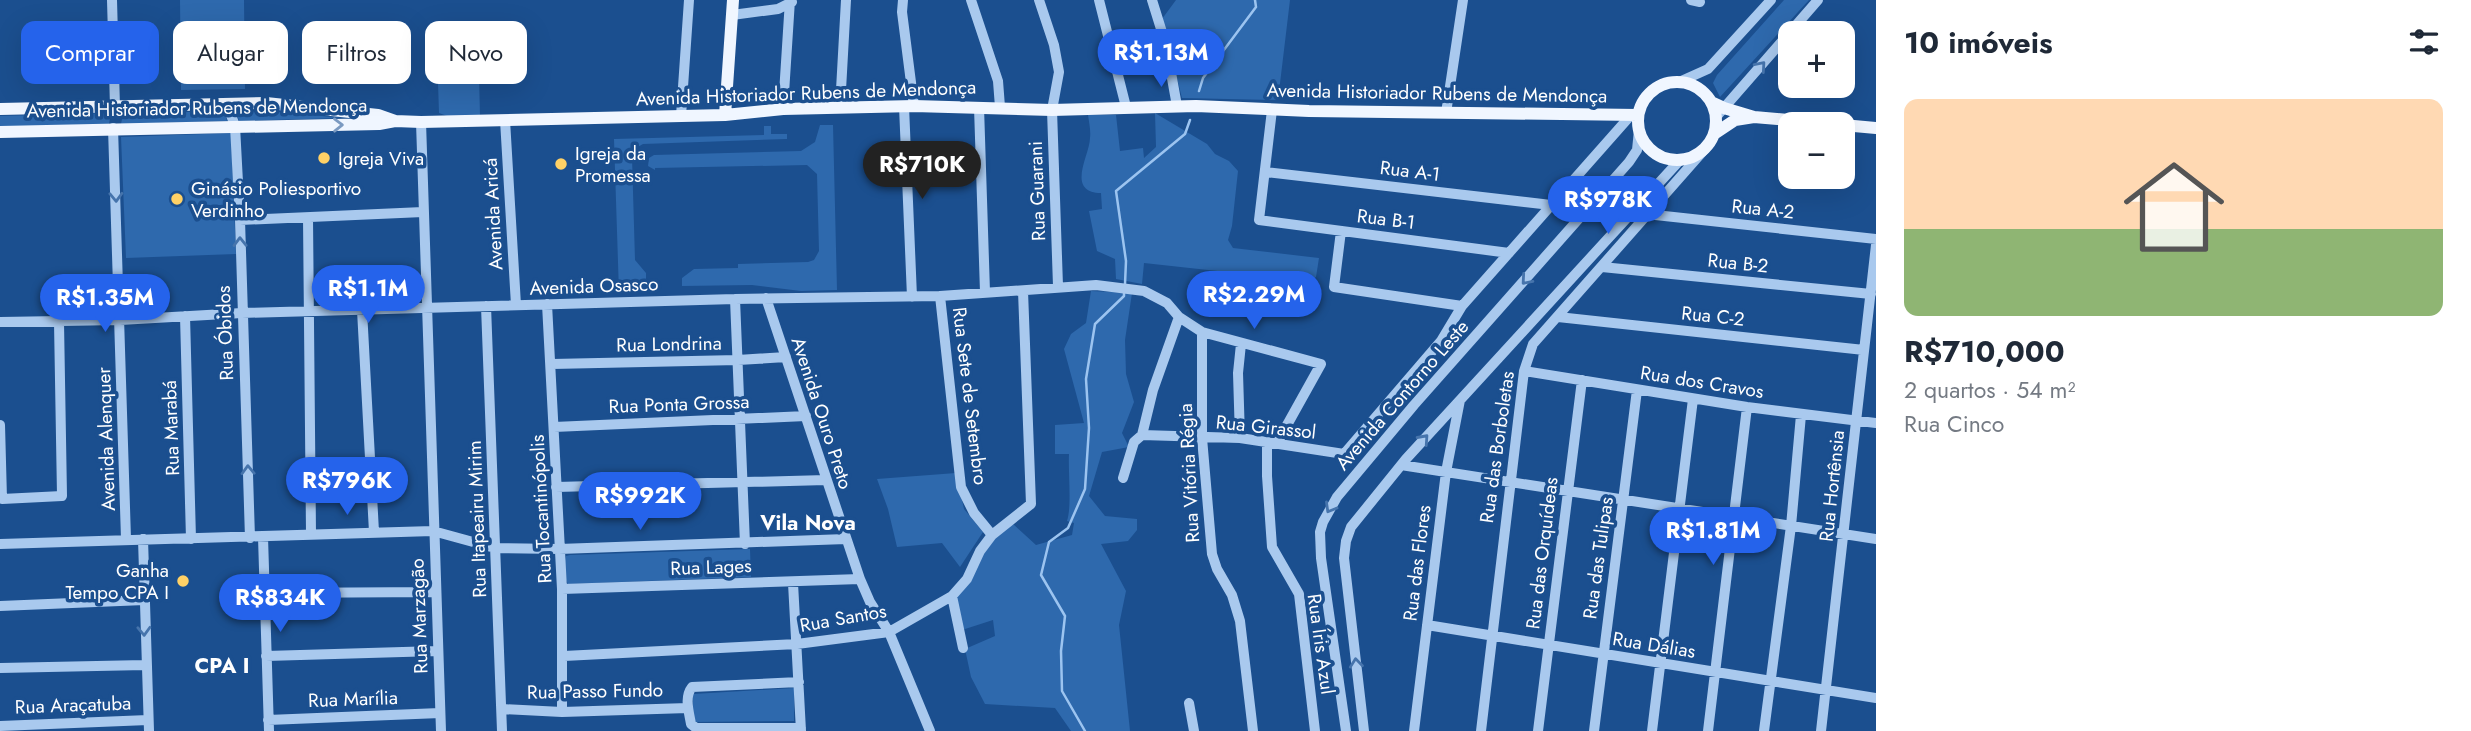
<!DOCTYPE html>
<html lang="pt">
<meta charset="utf-8">
<style>
:root{--surface:#fff;--page:#f2f2f3;--text:#1f2937;--muted:#747a83;--accent:#2563eb}
body{margin:0;font-family:Jost,sans-serif;background:var(--page);color:var(--text);height:100vh;display:flex;flex-direction:column;font-size:26px;white-space:nowrap}
*{box-sizing:border-box;margin:0}
p{font-size:23px;color:var(--muted)}
.icon{flex:none;width:38px;height:38px;fill:none;stroke:currentColor;stroke-width:2;stroke-linecap:round;stroke-linejoin:round}
.map{position:relative;flex:1;overflow:hidden}
.panel{display:flex;flex-direction:column;background:var(--surface);width:595px}
.panel>*{flex:none}
.banner{position:absolute;left:21px;top:21px;width:665px;height:63px;display:flex;gap:14px}
.fabs{position:absolute;left:1778px;top:21px;display:grid;gap:14px}
.fabs a{display:grid;place-items:center;width:77px;height:77px;border-radius:14px;background:var(--surface);box-shadow:0 7px 28px #0002;font-size:35px}
.price{position:absolute;translate:-50% -60px;padding:0 16px;border-radius:24px;background:var(--accent);color:#fff;font-size:23px;line-height:46px;filter:drop-shadow(0 2px 4px #0008)}
.price::after{content:'';position:absolute;left:50%;top:42px;width:21px;height:16px;margin-left:-10px;background:inherit;clip-path:polygon(0 0,100% 0,50% 100%)}
.price.on{background:#222;color:#fff}
ul{padding:0;list-style:none}
li{display:grid;align-content:center;gap:14px;height:371px;padding:0 28px}
li span{display:grid;place-items:center;height:217px;border-radius:14px;color:#555}
li>.icon{margin-inline-start:auto}
span .icon{width:126px;height:126px;fill:#fffc;stroke-width:1}
li b{font-size:30px}
h2{display:flex;justify-content:space-between;align-items:center;height:84px;padding:0 28px;font-size:30px}
.pill{padding:0 24px;border-radius:14px;background:var(--surface);box-shadow:0 7px 28px #0002;font-size:24px;line-height:63px}
.pill.on{background:var(--accent);color:#fff}
main{display:flex;flex:1;min-height:0}
.map>svg:first-child{display:block}
</style>
<main>
<div class="map">
<svg width="1876" height="731" viewBox="0 0 1876 731">
<rect width="100%" height="100%" fill="#1b4f8f"/>
<path fill="#2e69ad" d="M 180,0 L 244,0 L 245,89 L 181,90 Z
M 1176,0 L 1290,0 L 1278,100 L 1182,98 L 1162,19 Z
M 1784,0 L 1809,0 L 1720,97 L 1713,83 L 1717,75 Z
M 479,75 L 480,116 L 447,116 L 439,113 L 438,83 C 448,74 466,76 479,75 Z
M 221,111 L 225,112 L 227,121 L 121,124 L 123,114 Z
M 236,111 L 271,111 L 342,118 L 239,121 Z
M 111,113 L 109,124 L 0,127 L 0,116 Z
M 1155,113 L 1207,144 L 1215,154 L 1229,161 L 1238,171 L 1232,226 L 1228,240 L 1233,248 L 1319,258 L 1316,277 L 1310,281 L 1144,263 L 1142,284 L 1116,279 L 1115,259 L 1097,251 L 1089,211 L 1102,209 L 1101,193 C 1065,192 1090,155 1090,138 C 1091,131 1089,122 1088,115 L 1116,115 L 1120,151 L 1143,148 L 1144,158 L 1156,147 Z
M 820,125 L 833,125 L 837,290 L 801,291 L 752,285 L 682,286 L 682,278 L 694,269 L 738,268 L 738,264 L 808,262 L 814,260 L 819,251 L 817,174 L 807,165 L 655,168 L 655,170 L 648,166 L 649,158 L 654,155 L 801,151 L 815,142 Z
M 764,126 L 771,126 L 771,134 L 787,134 L 787,139 L 643,144 L 636,148 L 632,157 L 635,260 L 646,273 L 646,285 L 640,293 L 619,293 L 614,139 L 764,135 Z
M 231,133 L 236,254 L 126,258 L 121,137 Z
M 1091,291 L 1132,293 L 1125,340 L 1126,374 L 1134,402 L 1122,433 L 1129,447 L 1102,452 L 1089,496 L 1105,516 L 1137,519 L 1137,530 L 1128,541 L 1101,544 L 1126,591 L 1119,625 L 1130,731 L 1071,731 L 1055,708 L 985,704 L 971,677 L 965,649 L 995,636 L 993,620 L 962,630 L 955,597 L 994,538 L 1013,524 L 1036,545 L 1072,535 L 1074,523 L 1067,521 C 1072,506 1068,472 1069,454 L 1055,454 L 1055,425 L 1084,423 L 1064,349 L 1071,334 L 1086,323 Z
M 956,473 L 964,509 L 983,532 L 960,567 L 942,543 L 897,547 L 888,509 L 877,479 Z
M 750,549 L 751,577 L 568,584 C 563,577 564,563 566,556 L 570,555 Z
M 794,688 L 794,721 L 693,722 L 693,694 Z"/>
<g fill="none" stroke-linecap="round" stroke-linejoin="round">
<path stroke="#9cc4f0" stroke-width="2.5" d="M 1199,91 L 1203,78 L 1256,7 L 1255,0
M 1125,284 L 1126,261 L 1116,191 L 1185,134 L 1190,120
M 1085,731 L 1062,691 L 1061,651 L 1065,616 L 1041,575 L 1049,542 L 1068,528 L 1085,489 L 1089,428 L 1086,379 L 1095,324 L 1124,296 L 1124,291"/>
<path stroke="#a9c9ee" stroke-width="10" d="M 112,0 L 115,107
M 903,0 L 902,12 L 914,106
M 971,0 L 998,81 L 1000,107
M 1039,0 L 1054,45 L 1059,72 L 1052,110 L 1058,286
M 1099,0 L 1126,107
M 1152,0 L 1166,45 L 1177,106
M 1691,0 L 1700,2
M 732,15 L 778,9 L 792,2
M 1679,82 L 1708,69 L 1771,0
M 227,104 L 235,126 L 240,220 L 250,538
M 904,106 L 912,297
M 979,107 L 985,292
M 840,108 L 846,0
M 783,109 L 790,0
M 1272,110 L 1259,220 L 1509,253
M 1446,113 L 1463,0
M 681,116 L 689,0
M 1716,117 L 1818,0
M 505,120 L 516,305
M 421,122 L 441,731
M 113,128 L 126,539
M 1265,172 L 1551,205
M 1646,214 L 1876,239
M 308,218 L 311,534
M 240,220 L 423,212
M 1341,231 L 1334,287 L 1462,306
M 1602,267 L 1871,294
M 940,296 L 961,487 L 974,513 L 992,535
M 766,298 L 860,579 L 870,602 L 889,632 L 930,731
M 735,299 L 745,544
M 547,304 L 562,589 L 562,712
M 486,306 L 502,731
M 362,310 L 374,532
M 185,316 L 191,539
M 1558,317 L 1864,350
M 0,322 L 120,320 L 242,313 L 735,299 L 940,296 L 1096,285 L 1144,291 L 1167,303 L 1179,317 L 1202,332 L 1321,364 L 1277,443
M 1202,332 L 1202,438 L 1212,554 L 1217,569 L 1232,595 L 1240,621 L 1253,731
M 552,364 L 738,360 L 786,357
M 1524,371 L 1747,407 L 1876,423
M 0,425 L 2,499 L 62,496 L 59,322
M 554,427 L 806,416
M 1142,435 L 1240,438 L 1344,454 L 1441,341 L 1462,306 L 1631,115
M 1240,438 L 1238,373 L 1241,344
M 1267,441 L 1267,476 L 1272,547 L 1299,594 L 1315,731
M 1401,465 L 1876,539
M 1123,478 L 1134,442 L 1142,435 L 1153,390 L 1179,317
M 556,487 L 826,480
M 263,537 L 269,731
M 143,539 L 149,731
M 0,544 L 433,531 L 495,548 L 559,549 L 846,539
M 793,583 L 801,731
M 562,589 L 860,579
M 264,593 L 436,592
M 952,596 L 963,648
M 0,606 L 144,600
M 1427,625 L 1876,698
M 266,656 L 437,651
M 564,656 L 797,644 L 889,632 L 952,596 L 967,579 L 980,551 L 992,535 L 1031,504 L 1023,291
M 0,668 L 145,665
M 799,682 L 692,687 C 684,697 689,712 691,724 L 696,728 L 801,728
M 1189,703 L 1194,731
M 502,709 L 562,712 L 688,708
M 268,720 L 440,713
M 0,726 L 148,720
M 1346,731 L 1321,558 L 1320,532 L 1323,522 L 1337,497 L 1414,405 L 1629,162 L 1637,150 L 1639,130
M 1364,731 L 1344,558 L 1346,541 L 1351,527 L 1406,459 L 1680,160
M 1414,731 L 1446,472 L 1460,400
M 1481,731 L 1524,371 L 1533,344 L 1705,149
M 1538,731 L 1582,380
M 1594,731 L 1637,390
M 1652,731 L 1693,399
M 1708,731 L 1747,407
M 1764,731 L 1791,526 L 1801,415
M 1821,731 L 1876,245"/>
<path stroke="#f0f6ff" stroke-width="12" d="M1638 121a39 39 0 1 1 78 0a39 39 0 1 1-78 0Z
M 1711,102 L 1724,108 L 1754,117 L 1735,120 L 1714,134
M 0,109 L 266,103 L 378,115 L 395,121 L 421,122 L 725,115 L 783,109 L 914,106 L 1052,110 L 1196,106 L 1309,111 L 1638,115
M 725,115 L 733,0
M 1754,117 L 1834,124
M 1843,125 L 1876,128
M 0,132 L 379,124 L 395,121"/>
</g>
<defs><path id="oneway-chevron" d="M-2-3.5L2.5 0L-2 3.5" fill="none" stroke-width="1.6" stroke-linecap="round" stroke-linejoin="round" transform="scale(1.75)"/></defs>
<g stroke="#4674ac">
<use href="#oneway-chevron" transform="translate(1761 66) rotate(-49)"/>
<use href="#oneway-chevron" transform="translate(116 197) rotate(88)"/>
<use href="#oneway-chevron" transform="translate(240 242) rotate(-91)"/>
<use href="#oneway-chevron" transform="translate(1526 280) rotate(131)"/>
<use href="#oneway-chevron" transform="translate(1424 439) rotate(-48)"/>
<use href="#oneway-chevron" transform="translate(248 470) rotate(-92)"/>
<use href="#oneway-chevron" transform="translate(1330 508) rotate(120)"/>
<use href="#oneway-chevron" transform="translate(144 631) rotate(88)"/>
<use href="#oneway-chevron" transform="translate(1356 663) rotate(-96)"/>
</g>
<use stroke="#7b9ac1" href="#oneway-chevron" transform="translate(338 125) rotate(-1)"/>
<g fill="#ffd166" stroke="#1b4f8f" stroke-width="2.5">
<circle cx="324" cy="158" r="7"/>
<circle cx="561" cy="164" r="7"/>
<circle cx="177" cy="199" r="7"/>
<circle cx="183" cy="581" r="7"/>
</g>
<g text-anchor="middle" dominant-baseline="central" stroke-width="7" stroke-linejoin="round" paint-order="stroke">
<g font-size="19" fill="#fff" stroke="#1b4f8f">
<text transform="translate(806 93) rotate(-2)">Avenida Historiador Rubens de Mendonça</text>
<text transform="translate(1437 93) rotate(1)">Avenida Historiador Rubens de Mendonça</text>
<text transform="translate(197 108) rotate(-1)">Avenida Historiador Rubens de Mendonça</text>
<text transform="translate(1410 171) rotate(7)">Rua A-1</text>
<text transform="translate(1037 191) rotate(-92)">Rua Guarani</text>
<text transform="translate(1763 209) rotate(6)">Rua A-2</text>
<text transform="translate(493 214) rotate(-93)">Avenida Aricá</text>
<text transform="translate(1386 219) rotate(7)">Rua B-1</text>
<text transform="translate(1738 263) rotate(6)">Rua B-2</text>
<text transform="translate(594 286) rotate(-2)">Avenida Osasco</text>
<text transform="translate(1713 316) rotate(6)">Rua C-2</text>
<text transform="translate(225 333) rotate(-92)">Rua Óbidos</text>
<text transform="translate(669 344) rotate(-1)">Rua Londrina</text>
<text transform="translate(1702 382) rotate(9)">Rua dos Cravos</text>
<text transform="translate(1402 395) rotate(-49)">Avenida Contorno Leste</text>
<text transform="translate(970 396) rotate(83)">Rua Sete de Setembro</text>
<text transform="translate(679 404) rotate(-2)">Rua Ponta Grossa</text>
<text transform="translate(822 413) rotate(72)">Avenida Ouro Preto</text>
<text transform="translate(1266 427) rotate(6)">Rua Girassol</text>
<text transform="translate(171 428) rotate(-92)">Rua Marabá</text>
<text transform="translate(106 439) rotate(-92)">Avenida Alenquer</text>
<text transform="translate(1497 447) rotate(-82)">Rua das Borboletas</text>
<text transform="translate(1189 473) rotate(-93)">Rua Vitória Régia</text>
<text transform="translate(1832 486) rotate(-84)">Rua Hortênsia</text>
<text transform="translate(541 509) rotate(-93)">Rua Tocantinópolis</text>
<text transform="translate(477 519) rotate(-92)">Rua Itapeairu Mirim</text>
<text transform="translate(1542 553) rotate(-83)">Rua das Orquídeas</text>
<text transform="translate(1598 558) rotate(-82)">Rua das Tulipas</text>
<text transform="translate(1417 563) rotate(-83)">Rua das Flores</text>
<text transform="translate(711 567) rotate(-2)">Rua Lages</text>
<text transform="translate(419 616) rotate(-92)">Rua Marzagão</text>
<text transform="translate(843 618) rotate(-10)">Rua Santos</text>
<text transform="translate(1321 644) rotate(82)">Rua Íris Azul</text>
<text transform="translate(1654 645) rotate(9)">Rua Dálias</text>
<text transform="translate(595 691) rotate(-1)">Rua Passo Fundo</text>
<text transform="translate(353 699) rotate(-2)">Rua Marília</text>
<text transform="translate(73 705) rotate(-2)">Rua Araçatuba</text>
</g>
<g font-size="19" fill="#fff" stroke="#1b4f8f" text-anchor="start">
<text x="575" y="153">Igreja da<tspan x="575" dy="22">Promessa</tspan></text>
<text x="338" y="158">Igreja Viva</text>
<text x="191" y="188">Ginásio Poliesportivo<tspan x="191" dy="22">Verdinho</tspan></text>
<text x="169" y="570" text-anchor="end">Ganha<tspan x="169" dy="22">Tempo CPA I</tspan></text>
</g>
<g font-size="21" font-weight="bold" fill="#fff" stroke="#1b4f8f">
<text x="808" y="523">Vila Nova</text>
<text x="222" y="666">CPA I</text>
</g>
</g>
</svg>
<div class="fabs">
<a>+</a>
<a>−</a>
</div>
<b class="price" style="left:1161px;top:89px">R$1.13M</b>
<b class="price on" style="left:922px;top:201px">R$710K</b>
<b class="price" style="left:1608px;top:236px">R$978K</b>
<b class="price" style="left:368px;top:325px">R$1.1M</b>
<b class="price" style="left:1254px;top:331px">R$2.29M</b>
<b class="price" style="left:105px;top:334px">R$1.35M</b>
<b class="price" style="left:347px;top:517px">R$796K</b>
<b class="price" style="left:640px;top:532px">R$992K</b>
<b class="price" style="left:1713px;top:567px">R$1.81M</b>
<b class="price" style="left:280px;top:634px">R$834K</b>
<div class="banner">
<a class="pill on">Comprar</a>
<a class="pill">Alugar</a>
<a class="pill">Filtros</a>
<a class="pill">Novo</a>
</div>
</div>
<section class="panel">
<h2>10 imóveis<svg class="icon" aria-label="filters" viewBox="0 0 24 24"><path d="M4 7h16M4 17h16"/><circle cx="9" cy="7" r="2"/><circle cx="15" cy="17" r="2"/></svg></h2>
<ul>
<li><span style="background:linear-gradient(#ffd9b3 60%,#8fb573 0)"><svg class="icon" aria-label="home" viewBox="0 0 24 24"><path d="M3 11l9-7 9 7M6 9v11h12V9"/></svg></span><div><b>R$710,000</b><p>2 quartos · 54 m²</p><p>Rua Cinco</p></div></li>
</ul>
</section>
</main>
